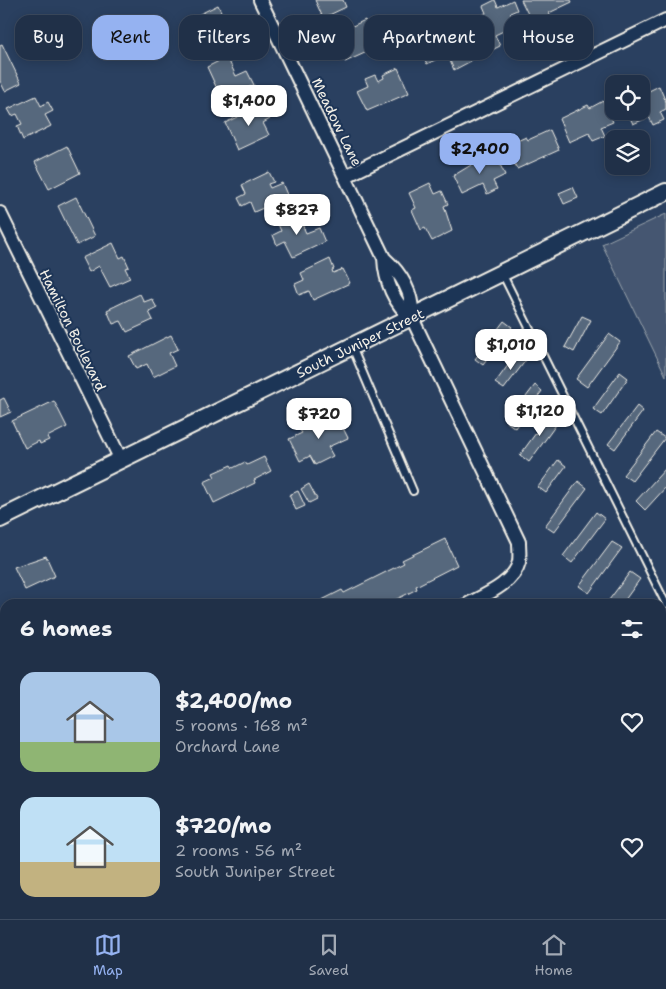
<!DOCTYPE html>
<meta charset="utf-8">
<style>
:root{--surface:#203048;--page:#28384f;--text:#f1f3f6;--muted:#a2a9b4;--line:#3d4b60;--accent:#95b2f1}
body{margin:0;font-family:"Shantell Sans",sans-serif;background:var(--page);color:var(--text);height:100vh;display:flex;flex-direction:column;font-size:19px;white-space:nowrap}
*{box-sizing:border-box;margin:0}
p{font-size:16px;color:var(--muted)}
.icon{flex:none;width:28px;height:28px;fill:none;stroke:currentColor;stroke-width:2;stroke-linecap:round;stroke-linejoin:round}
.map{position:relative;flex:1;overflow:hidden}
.sheet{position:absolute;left:0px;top:599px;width:666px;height:321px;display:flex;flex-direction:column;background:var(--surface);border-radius:15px 15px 0 0;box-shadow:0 2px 12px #0003,0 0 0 1px var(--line)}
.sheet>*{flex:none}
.hud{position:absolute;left:15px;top:15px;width:636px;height:45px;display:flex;gap:10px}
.controls{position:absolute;left:605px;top:75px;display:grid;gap:10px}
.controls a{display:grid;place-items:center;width:45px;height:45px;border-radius:10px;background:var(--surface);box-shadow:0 2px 12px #0003,0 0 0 1px var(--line);font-size:25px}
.price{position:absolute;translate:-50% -42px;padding:0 11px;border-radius:10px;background:#fff;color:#222;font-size:16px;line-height:32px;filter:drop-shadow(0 1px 2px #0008)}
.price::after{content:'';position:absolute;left:50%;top:30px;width:15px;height:11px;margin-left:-8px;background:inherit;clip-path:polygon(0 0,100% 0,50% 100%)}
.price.selected{background:var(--accent);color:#111}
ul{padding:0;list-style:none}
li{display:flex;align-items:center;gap:15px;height:125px;padding:0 20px}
li span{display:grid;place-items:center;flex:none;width:140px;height:100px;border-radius:15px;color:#555}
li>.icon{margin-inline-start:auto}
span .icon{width:60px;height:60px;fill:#fffc;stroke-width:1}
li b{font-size:21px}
h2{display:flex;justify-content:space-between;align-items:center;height:60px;padding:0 20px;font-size:21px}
.tag{padding:0 18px;border-radius:15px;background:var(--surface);box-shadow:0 2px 12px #0003,0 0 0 1px var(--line);font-size:18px;line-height:45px}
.tag.selected{background:var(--accent);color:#111}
.menu{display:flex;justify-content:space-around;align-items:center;height:70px;border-top:1px solid var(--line);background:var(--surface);font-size:14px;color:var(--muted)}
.menu a{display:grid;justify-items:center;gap:2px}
.menu .selected{color:var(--accent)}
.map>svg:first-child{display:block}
</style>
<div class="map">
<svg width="666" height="919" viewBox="0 0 666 919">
<rect width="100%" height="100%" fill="#2a4060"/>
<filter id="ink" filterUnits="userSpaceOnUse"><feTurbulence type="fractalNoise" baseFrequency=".02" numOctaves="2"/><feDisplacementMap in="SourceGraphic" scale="10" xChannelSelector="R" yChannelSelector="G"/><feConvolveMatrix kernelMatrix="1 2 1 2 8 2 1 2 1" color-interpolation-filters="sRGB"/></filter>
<g filter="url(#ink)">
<path fill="#445771" stroke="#9ca4ac" d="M 666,214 L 666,376 L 602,244 Z"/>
<path fill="#56677d" stroke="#f4f1e8" d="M 315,0 L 343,0 L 346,7 L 323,18 Z
M 495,0 L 498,7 L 513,0 L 517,10 L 510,13 L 516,25 L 495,35 L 500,46 L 486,53 L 471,20 L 486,13 L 483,6 Z
M 521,0 L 571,0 L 572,2 L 549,13 L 554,24 L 537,32 Z
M 218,5 L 225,20 L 222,22 L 225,28 L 228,27 L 234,38 L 208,51 L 202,40 L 194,44 L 190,35 L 198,31 L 192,18 Z
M 365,20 L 369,28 L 372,26 L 377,35 L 373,37 L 378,47 L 345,62 L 332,36 Z
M 455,28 L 471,61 L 454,70 L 447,54 L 427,64 L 418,46 L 429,40 L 426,34 L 437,29 L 440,35 Z
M 2,44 L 21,83 L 5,91 L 0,81 L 0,45 Z
M 227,57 L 236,76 L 247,71 L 254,85 L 238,92 L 239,96 L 224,104 L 207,67 Z
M 398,68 L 409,93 L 367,111 L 357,91 L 368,86 L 365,79 L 375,75 L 378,81 L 384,78 L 383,75 Z
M 659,86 L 666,102 L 666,109 L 660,112 L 664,120 L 653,125 L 649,117 L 633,124 L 627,111 L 641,111 L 641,95 Z
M 36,96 L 41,106 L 48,102 L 53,111 L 45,115 L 51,126 L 23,140 L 17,126 L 22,124 L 17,114 L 12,116 L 8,109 Z
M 603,101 L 613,122 L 601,127 L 605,136 L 593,141 L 589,133 L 569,142 L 559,119 L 588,105 L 590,108 Z
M 263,104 L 270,119 L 263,123 L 269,135 L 237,150 L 225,123 Z
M 550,130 L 559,150 L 517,169 L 506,146 L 526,137 L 528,140 Z
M 67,146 L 80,173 L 49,189 L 35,162 Z
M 480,156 L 483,162 L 496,156 L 505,175 L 493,181 L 497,189 L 487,194 L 483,185 L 462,195 L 453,176 L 471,165 L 469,161 Z
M 269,172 L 274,182 L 268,184 L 270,188 L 282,183 L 288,197 L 254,212 L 250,202 L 242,206 L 238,198 L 246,194 L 242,185 Z
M 430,183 L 435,194 L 442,191 L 448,204 L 444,206 L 452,231 L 432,241 L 425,228 L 421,230 L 412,210 L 416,208 L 409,193 Z
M 573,187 L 578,198 L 564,204 L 559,193 Z
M 76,197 L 95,236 L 77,245 L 58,206 Z
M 297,213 L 306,233 L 319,228 L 325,242 L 293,257 L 285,241 L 277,245 L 273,235 L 281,231 L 277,222 Z
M 113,243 L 120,258 L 124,256 L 129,267 L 125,268 L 130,278 L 110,287 L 99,266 L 89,272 L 82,258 Z
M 330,259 L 334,269 L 332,270 L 333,273 L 343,269 L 350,283 L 313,300 L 309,291 L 299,295 L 295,284 L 304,280 L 301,273 Z
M 140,294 L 144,302 L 152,299 L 157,308 L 149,312 L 153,320 L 127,332 L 121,321 L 113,324 L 107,310 Z
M 582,316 L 591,320 L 574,352 L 565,347 Z
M 504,321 L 512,327 L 483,365 L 475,359 Z
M 609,334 L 620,342 L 587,387 L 576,379 Z
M 171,335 L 178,349 L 169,353 L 175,366 L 153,377 L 147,364 L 136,369 L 129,356 Z
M 517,353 L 526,360 L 504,389 L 495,383 Z
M 620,372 L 628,378 L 602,415 L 593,409 Z
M 535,385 L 542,391 L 515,428 L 507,422 Z
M 4,398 L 11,412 L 0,417 L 0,400 Z
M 54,401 L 67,427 L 47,437 L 49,440 L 40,444 L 39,441 L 25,448 L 12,421 Z
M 637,406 L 643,411 L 615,449 L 608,444 Z
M 552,411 L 561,418 L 529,462 L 520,455 Z
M 337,416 L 348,438 L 328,447 L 333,456 L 315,465 L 310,456 L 300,461 L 289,439 L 302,433 L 300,430 Z
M 656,432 L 665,438 L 632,481 L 623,475 Z
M 264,457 L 271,471 L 254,480 L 255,483 L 214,503 L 204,482 L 215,477 L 213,473 L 231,465 L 233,468 L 245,462 L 247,465 Z
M 558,460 L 566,466 L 546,493 L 538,487 Z
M 666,468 L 666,487 L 645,510 L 636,501 Z
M 578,481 L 587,488 L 554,532 L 545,526 Z
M 309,484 L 317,499 L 309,503 L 301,489 Z
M 298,491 L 305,506 L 296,510 L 289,495 Z
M 596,512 L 605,519 L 572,563 L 563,556 Z
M 445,539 L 457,565 L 416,586 L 417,589 L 387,604 L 314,604 L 342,590 L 344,593 L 404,563 L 402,560 Z
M 612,542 L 622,548 L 589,593 L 579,586 Z
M 46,556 L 55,576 L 25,590 L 14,567 Z
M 630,572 L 640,579 L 622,604 L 606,604 Z
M 663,634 L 666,636 L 666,647 L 661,653 Z
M 666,680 L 666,701 L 661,708 L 661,687 Z"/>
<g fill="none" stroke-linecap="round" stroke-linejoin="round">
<defs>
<path id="service" d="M 502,273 L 666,604
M 352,347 L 413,491"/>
<path id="minor" d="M 260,0 L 384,258 C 385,281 394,304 412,318 L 519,542 C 519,548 520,556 519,562 C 514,583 485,595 468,604
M 346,176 L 666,20
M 0,213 L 121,460
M 384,258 C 401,273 414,294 412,318"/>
<path id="tertiary" d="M 0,519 L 666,192"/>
</defs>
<use href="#service" stroke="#f4f1e8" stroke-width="10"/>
<use href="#minor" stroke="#f4f1e8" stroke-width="16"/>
<use href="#tertiary" stroke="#f4f1e8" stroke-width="20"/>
<use href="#service" stroke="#1d3557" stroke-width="6"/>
<use href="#minor" stroke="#1d3557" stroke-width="12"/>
<use href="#tertiary" stroke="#1d3557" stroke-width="16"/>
</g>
</g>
<g text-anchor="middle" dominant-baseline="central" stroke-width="4" stroke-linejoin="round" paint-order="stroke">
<g font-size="14" fill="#f4f1e8" stroke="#1d3557">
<text transform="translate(337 122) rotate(64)">Meadow Lane</text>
<text transform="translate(73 330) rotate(64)">Hamilton Boulevard</text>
<text transform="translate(360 343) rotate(-26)">South Juniper Street</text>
</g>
</g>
</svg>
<div class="controls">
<a><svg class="icon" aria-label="locate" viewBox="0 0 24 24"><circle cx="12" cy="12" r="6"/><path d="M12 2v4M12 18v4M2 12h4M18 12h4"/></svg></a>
<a><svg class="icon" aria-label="layers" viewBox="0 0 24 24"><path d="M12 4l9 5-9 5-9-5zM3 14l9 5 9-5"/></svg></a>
</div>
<b class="price" style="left:249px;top:127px">$1,400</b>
<b class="price selected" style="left:480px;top:175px">$2,400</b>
<b class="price" style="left:297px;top:236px">$827</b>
<b class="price" style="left:511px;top:371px">$1,010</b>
<b class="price" style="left:540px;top:437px">$1,120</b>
<b class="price" style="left:319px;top:440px">$720</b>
<div class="hud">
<a class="tag">Buy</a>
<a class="tag selected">Rent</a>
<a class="tag">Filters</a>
<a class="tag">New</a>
<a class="tag">Apartment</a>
<a class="tag">House</a>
</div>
<section class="sheet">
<h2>6 homes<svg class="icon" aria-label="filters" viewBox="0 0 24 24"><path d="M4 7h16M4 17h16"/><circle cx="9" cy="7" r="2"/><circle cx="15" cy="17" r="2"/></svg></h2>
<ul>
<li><span style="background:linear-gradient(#a9c7e8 70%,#8fb573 0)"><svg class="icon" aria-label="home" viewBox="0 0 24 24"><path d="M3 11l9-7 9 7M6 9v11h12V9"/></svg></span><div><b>$2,400/mo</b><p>5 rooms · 168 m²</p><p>Orchard Lane</p></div><svg class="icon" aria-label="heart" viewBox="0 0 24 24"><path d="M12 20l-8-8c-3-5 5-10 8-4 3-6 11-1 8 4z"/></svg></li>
<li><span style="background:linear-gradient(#bfe0f5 65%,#c2b280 0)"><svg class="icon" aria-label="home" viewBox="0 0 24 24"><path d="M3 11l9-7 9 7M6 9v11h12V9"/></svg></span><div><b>$720/mo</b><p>2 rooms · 56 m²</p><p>South Juniper Street</p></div><svg class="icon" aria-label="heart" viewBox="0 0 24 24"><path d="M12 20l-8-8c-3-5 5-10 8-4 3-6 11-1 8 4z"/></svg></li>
</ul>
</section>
</div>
<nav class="menu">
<a class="selected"><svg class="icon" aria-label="map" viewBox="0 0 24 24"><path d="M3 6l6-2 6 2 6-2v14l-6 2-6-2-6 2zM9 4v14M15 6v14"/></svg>Map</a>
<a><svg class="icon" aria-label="saved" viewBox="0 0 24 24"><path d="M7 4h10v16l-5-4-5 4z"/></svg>Saved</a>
<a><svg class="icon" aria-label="home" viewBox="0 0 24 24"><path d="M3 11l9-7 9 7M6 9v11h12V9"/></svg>Home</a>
</nav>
